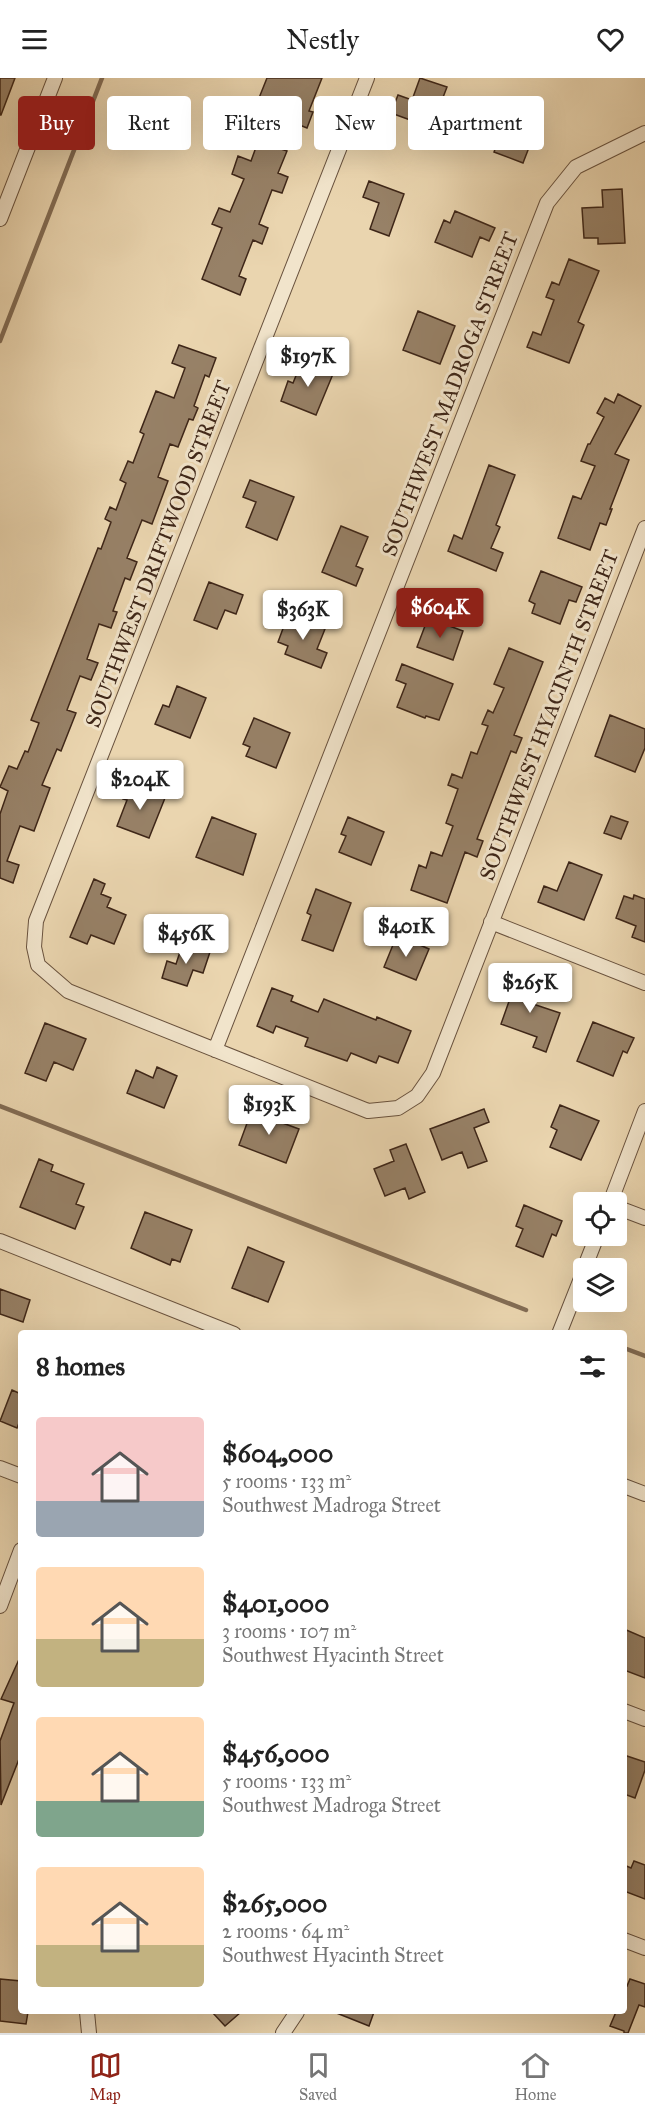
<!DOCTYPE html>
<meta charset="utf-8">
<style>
:root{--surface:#fff;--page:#f2f2f2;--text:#222;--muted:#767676;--line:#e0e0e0;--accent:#8f2418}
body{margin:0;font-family:"IM FELL Great Primer",serif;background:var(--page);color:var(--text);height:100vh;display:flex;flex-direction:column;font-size:22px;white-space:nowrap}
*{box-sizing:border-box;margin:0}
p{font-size:20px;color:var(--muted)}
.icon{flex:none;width:33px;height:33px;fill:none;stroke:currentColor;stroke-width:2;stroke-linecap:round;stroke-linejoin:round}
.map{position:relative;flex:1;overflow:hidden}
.sheet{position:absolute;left:18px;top:1252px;width:609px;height:684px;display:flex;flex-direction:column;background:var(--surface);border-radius:6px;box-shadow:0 6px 24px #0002}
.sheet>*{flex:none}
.banner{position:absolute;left:18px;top:18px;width:609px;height:54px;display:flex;gap:12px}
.controls{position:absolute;left:573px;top:1114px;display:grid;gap:12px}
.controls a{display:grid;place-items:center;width:54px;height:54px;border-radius:6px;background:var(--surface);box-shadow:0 6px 24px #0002;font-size:30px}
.price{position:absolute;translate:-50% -51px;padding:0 14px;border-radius:6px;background:#fff;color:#222;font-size:20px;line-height:39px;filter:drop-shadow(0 2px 3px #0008)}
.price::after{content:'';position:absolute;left:50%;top:36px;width:18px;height:14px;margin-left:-9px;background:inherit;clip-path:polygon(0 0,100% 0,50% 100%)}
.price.on{background:var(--accent);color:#fff}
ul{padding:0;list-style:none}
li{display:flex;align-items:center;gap:18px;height:150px;padding:0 18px}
li span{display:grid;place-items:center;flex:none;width:168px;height:120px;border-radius:6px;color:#555}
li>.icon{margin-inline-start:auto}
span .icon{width:72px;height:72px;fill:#fffc;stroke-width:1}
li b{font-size:26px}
h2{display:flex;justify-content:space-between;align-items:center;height:72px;padding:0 18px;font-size:26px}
.tag{padding:0 21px;border-radius:6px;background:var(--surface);box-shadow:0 6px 24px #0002;font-size:21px;line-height:54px}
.tag.on{background:var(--accent);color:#fff}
header{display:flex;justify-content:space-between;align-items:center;height:78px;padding:0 18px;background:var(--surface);font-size:27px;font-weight:600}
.tab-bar{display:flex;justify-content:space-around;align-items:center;height:84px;border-top:2px solid var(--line);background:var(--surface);font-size:16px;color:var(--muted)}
.tab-bar a{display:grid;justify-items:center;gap:3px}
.tab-bar .on{color:var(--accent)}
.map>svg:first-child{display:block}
</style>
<header><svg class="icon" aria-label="menu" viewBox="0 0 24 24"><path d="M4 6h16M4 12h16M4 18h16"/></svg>Nestly<svg class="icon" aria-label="heart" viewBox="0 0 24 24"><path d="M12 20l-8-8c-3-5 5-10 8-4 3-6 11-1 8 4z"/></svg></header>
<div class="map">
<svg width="645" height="1955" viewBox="0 0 645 1955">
<rect width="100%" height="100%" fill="#ead5af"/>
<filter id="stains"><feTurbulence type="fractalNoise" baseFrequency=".00333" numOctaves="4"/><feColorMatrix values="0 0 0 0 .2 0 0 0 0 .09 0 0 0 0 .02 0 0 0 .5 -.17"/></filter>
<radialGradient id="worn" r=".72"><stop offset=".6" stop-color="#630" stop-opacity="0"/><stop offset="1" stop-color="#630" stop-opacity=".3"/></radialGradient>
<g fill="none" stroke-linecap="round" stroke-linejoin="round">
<path stroke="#826c54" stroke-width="4.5" d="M 0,263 L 102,0
M 0,1028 L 526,1232
M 624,1270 L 645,1278"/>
</g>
<path fill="#978167" stroke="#3e2618" stroke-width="1.5" d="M 0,0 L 15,0 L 1,37 L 0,37 Z
M 267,0 L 322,0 L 309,33 L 313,34 L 307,50 L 292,44 L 281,71 L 287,73 L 278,95 L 288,99 L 282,115 L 272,112 L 259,146 L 268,150 L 262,166 L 253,162 L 239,198 L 246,201 L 240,217 L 202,201 L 222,150 L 212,146 L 219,130 L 230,134 L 244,101 L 232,96 L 238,78 L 251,83 L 263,50 L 255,47 L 261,32 L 255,30 Z
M 420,0 L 447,9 L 442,22 L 448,24 L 444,36 L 429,31 L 424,47 L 391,35 L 398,17 L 412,22 Z
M 513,35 L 533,43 L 527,57 L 533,59 L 523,85 L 494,74 L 497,66 L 489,62 L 497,43 L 508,48 Z
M 369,103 L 404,116 L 389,158 L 370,151 L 379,125 L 363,119 Z
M 622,111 L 625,165 L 598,166 L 598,160 L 584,160 L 582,130 L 603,129 L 602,112 Z
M 455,133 L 495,150 L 489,163 L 480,159 L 472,179 L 435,164 L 444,142 L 450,145 Z
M 569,181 L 599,193 L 578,244 L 584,247 L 569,285 L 527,269 L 533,254 L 541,257 L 554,222 L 546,219 L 552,204 L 559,207 Z
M 418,233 L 455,248 L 440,286 L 403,272 Z
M 179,267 L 216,280 L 209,299 L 205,297 L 194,328 L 198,330 L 193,342 L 189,341 L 178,369 L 170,366 L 158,399 L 168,403 L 152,446 L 142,442 L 127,480 L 137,484 L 130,502 L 125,500 L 113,533 L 117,534 L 111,550 L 99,546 L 87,581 L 98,585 L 91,602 L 80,598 L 67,632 L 76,635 L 61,673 L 57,671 L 42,707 L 50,710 L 34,753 L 20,748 L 7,783 L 19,787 L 13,805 L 0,800 L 0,736 L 8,713 L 0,709 L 9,688 L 17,691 L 25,673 L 28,674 L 39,645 L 31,642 L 98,470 L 101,471 L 111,444 L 105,441 L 110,429 L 116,432 L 126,405 L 120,402 L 128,383 L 133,385 L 144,356 L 140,354 L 156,313 L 174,320 L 185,290 L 172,285 Z
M 302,283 L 333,296 L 316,337 L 281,323 L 288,303 L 293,305 Z
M 618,316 L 641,328 L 615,376 L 629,382 L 610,431 L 612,431 L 606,447 L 600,445 L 590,472 L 558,460 L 573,418 L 581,421 L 595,388 L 581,383 L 588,366 L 590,366 L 604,339 L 597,335 L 605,320 L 614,325 Z
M 489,387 L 515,397 L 496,447 L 500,449 L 491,470 L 503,475 L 496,493 L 448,473 L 454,457 L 462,461 Z
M 250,402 L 294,419 L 277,462 L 246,449 L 256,424 L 243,419 Z
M 341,448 L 368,459 L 356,488 L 363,491 L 356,508 L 322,494 Z
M 541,493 L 582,509 L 576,524 L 569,522 L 560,546 L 532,535 L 535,526 L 529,523 Z
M 209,504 L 243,517 L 236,536 L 225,532 L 217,551 L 194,542 Z
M 288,537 L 325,551 L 317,571 L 327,575 L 321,590 L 285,576 L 288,568 L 278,564 Z
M 428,540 L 463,553 L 453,582 L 417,569 Z
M 509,570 L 543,584 L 514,657 L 522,660 L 516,675 L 511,673 L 477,761 L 483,763 L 477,779 L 465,774 L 447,825 L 411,812 L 419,787 L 426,790 L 431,774 L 442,778 L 453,748 L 446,745 L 458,711 L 448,707 L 452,696 L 462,700 L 471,674 L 477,676 L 488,648 L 482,646 L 488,632 L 493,635 L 504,610 L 494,606 Z
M 402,586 L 453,606 L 439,642 L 426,638 L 425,640 L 397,629 L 406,606 L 396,602 Z
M 177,608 L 206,620 L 190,660 L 155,646 L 163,627 L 169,629 Z
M 610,637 L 645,651 L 645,670 L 635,694 L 595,678 Z
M 254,640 L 290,655 L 276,690 L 246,678 L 250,669 L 243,666 Z
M 129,706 L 165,720 L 149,760 L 117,748 L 127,722 L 123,721 Z
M 611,738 L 628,744 L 621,761 L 604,755 Z
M 212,739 L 256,756 L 243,797 L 196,779 Z
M 348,739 L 384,754 L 371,787 L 339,774 L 346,758 L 341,756 Z
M 569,784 L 602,797 L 584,842 L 538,824 L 544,808 L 557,813 Z
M 94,801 L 105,806 L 101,816 L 111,820 L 107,829 L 126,837 L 114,866 L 91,857 L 87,866 L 70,859 Z
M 316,811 L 351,825 L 333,873 L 302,862 L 311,837 L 307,835 Z
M 634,817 L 645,821 L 645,864 L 632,859 L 636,848 L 616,840 L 624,818 L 633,821 Z
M 397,857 L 429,871 L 416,902 L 384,889 Z
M 183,865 L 210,874 L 203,895 L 193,892 L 187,908 L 162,900 L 167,883 L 176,886 Z
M 519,895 L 538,902 L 530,925 L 560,935 L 546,974 L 533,969 L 537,959 L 501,946 Z
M 272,910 L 293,918 L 291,923 L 318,934 L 324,921 L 376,942 L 377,939 L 411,953 L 398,985 L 379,978 L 376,985 L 351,975 L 347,983 L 305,968 L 308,960 L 276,948 L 273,955 L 257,948 Z
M 593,944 L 634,960 L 627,975 L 623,973 L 613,998 L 577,983 Z
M 45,945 L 86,961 L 73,992 L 54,984 L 46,1003 L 25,995 Z
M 157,989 L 177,998 L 164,1030 L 127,1015 L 136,992 L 153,1000 Z
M 560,1027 L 599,1043 L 581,1082 L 550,1069 L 557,1052 L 551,1049 Z
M 253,1029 L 270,1036 L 269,1040 L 299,1051 L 286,1085 L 239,1067 Z
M 484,1031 L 489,1044 L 474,1050 L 487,1083 L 468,1090 L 462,1074 L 442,1082 L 430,1051 Z
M 406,1066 L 425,1114 L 409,1121 L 405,1110 L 385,1118 L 374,1091 L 394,1083 L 390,1072 Z
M 39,1081 L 53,1087 L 51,1093 L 84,1106 L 76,1126 L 84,1129 L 75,1151 L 20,1129 Z
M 524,1127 L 562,1143 L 556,1158 L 552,1156 L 543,1179 L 516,1168 L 523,1151 L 516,1148 Z
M 145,1134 L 192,1152 L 180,1184 L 172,1181 L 170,1187 L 131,1170 Z
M 248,1169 L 284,1184 L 268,1224 L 232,1210 Z
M 0,1211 L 30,1222 L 23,1244 L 0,1236 Z
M 12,1312 L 21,1316 L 21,1340 L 17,1350 L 0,1343 Z
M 624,1551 L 645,1560 L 645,1600 L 624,1592 Z
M 21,1577 L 21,1676 L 1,1727 L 0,1663 L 14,1625 L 1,1621 Z
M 624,1677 L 645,1684 L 645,1692 L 635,1720 L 624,1716 Z
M 634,1783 L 645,1787 L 645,1821 L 624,1813 L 624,1787 L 631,1790 Z
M 0,1901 L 21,1903 L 21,1934 L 28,1934 L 26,1946 L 0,1943 Z
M 630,1901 L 645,1906 L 645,1929 L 639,1927 L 628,1955 L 624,1955 L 624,1953 L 610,1948 L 616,1934 L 624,1934 L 624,1907 L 627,1908 Z
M 212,1934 L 241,1934 L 225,1948 Z
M 334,1934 L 374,1934 L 369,1948 Z"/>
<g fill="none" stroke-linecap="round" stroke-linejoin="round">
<defs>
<path id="street" d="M 367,0 L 36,843 L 34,869 L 38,887 L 68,913 L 368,1033 L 398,1030 L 417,1018 L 433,995 L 645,450
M 0,141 L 55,0
M 491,844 L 645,905
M 215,972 L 547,125 L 576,89 L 645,55
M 610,1125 L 645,1033
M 616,1129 L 645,1140
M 0,1163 L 234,1256
M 584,1191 L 597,1158
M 559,1256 L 584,1193
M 0,1390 L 21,1398
M 624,1408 L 645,1416
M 0,1528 L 21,1472
M 624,1633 L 645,1641
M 624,1862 L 645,1870
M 87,1934 L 89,1955
M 283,1955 L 297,1934"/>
</defs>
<use href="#street" stroke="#69523e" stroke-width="16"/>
<use href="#street" stroke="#f1e4cb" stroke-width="14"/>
</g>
<g text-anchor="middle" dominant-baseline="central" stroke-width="6" stroke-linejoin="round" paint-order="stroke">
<g font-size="21" fill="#3e2618" stroke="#f1e4cb">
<text transform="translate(450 316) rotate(-69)">SOUTHWEST MADROGA STREET</text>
<text transform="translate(158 476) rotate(-69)">SOUTHWEST DRIFTWOOD STREET</text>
<text transform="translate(549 637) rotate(-69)">SOUTHWEST HYACINTH STREET</text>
</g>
</g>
<rect width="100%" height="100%" filter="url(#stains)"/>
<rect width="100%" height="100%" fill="url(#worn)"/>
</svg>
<div class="controls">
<a><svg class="icon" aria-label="locate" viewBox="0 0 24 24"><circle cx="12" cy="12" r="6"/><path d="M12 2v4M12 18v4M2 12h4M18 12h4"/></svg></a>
<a><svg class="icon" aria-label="layers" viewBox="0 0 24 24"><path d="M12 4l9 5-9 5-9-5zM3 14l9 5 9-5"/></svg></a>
</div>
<b class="price" style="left:308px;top:310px">$197K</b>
<b class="price on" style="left:440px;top:561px">$604K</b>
<b class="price" style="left:303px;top:563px">$363K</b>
<b class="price" style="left:140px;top:733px">$204K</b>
<b class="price" style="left:406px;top:880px">$401K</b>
<b class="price" style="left:186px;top:887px">$456K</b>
<b class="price" style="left:530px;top:936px">$265K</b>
<b class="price" style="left:269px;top:1058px">$193K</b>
<div class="banner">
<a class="tag on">Buy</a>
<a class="tag">Rent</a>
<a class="tag">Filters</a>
<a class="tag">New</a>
<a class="tag">Apartment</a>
</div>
<section class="sheet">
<h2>8 homes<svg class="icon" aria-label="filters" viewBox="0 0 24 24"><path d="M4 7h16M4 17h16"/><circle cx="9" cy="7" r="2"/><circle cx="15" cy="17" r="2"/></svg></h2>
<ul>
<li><span style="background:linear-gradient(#f6c9c9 70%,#9aa5b1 0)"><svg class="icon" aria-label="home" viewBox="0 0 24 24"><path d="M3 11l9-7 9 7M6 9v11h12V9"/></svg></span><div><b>$604,000</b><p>5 rooms · 133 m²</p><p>Southwest Madroga Street</p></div></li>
<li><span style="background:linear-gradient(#ffd9b3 60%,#c2b280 0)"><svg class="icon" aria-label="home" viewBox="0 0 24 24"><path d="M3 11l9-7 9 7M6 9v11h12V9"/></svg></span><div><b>$401,000</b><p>3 rooms · 107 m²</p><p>Southwest Hyacinth Street</p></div></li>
<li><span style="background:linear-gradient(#ffd9b3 70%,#7fa58c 0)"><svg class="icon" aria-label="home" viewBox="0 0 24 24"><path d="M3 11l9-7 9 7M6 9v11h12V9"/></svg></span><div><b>$456,000</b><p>5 rooms · 133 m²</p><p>Southwest Madroga Street</p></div></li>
<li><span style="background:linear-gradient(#ffd9b3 65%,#c2b280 0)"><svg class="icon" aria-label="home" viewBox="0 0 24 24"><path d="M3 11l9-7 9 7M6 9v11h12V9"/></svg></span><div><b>$265,000</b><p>2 rooms · 64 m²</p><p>Southwest Hyacinth Street</p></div></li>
</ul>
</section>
</div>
<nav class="tab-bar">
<a class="on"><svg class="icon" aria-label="map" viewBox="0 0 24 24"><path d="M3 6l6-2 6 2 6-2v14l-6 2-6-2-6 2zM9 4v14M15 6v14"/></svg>Map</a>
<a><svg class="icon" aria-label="saved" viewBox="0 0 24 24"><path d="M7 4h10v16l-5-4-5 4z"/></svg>Saved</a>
<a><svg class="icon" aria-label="home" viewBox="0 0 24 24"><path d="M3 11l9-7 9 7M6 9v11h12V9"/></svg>Home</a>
</nav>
